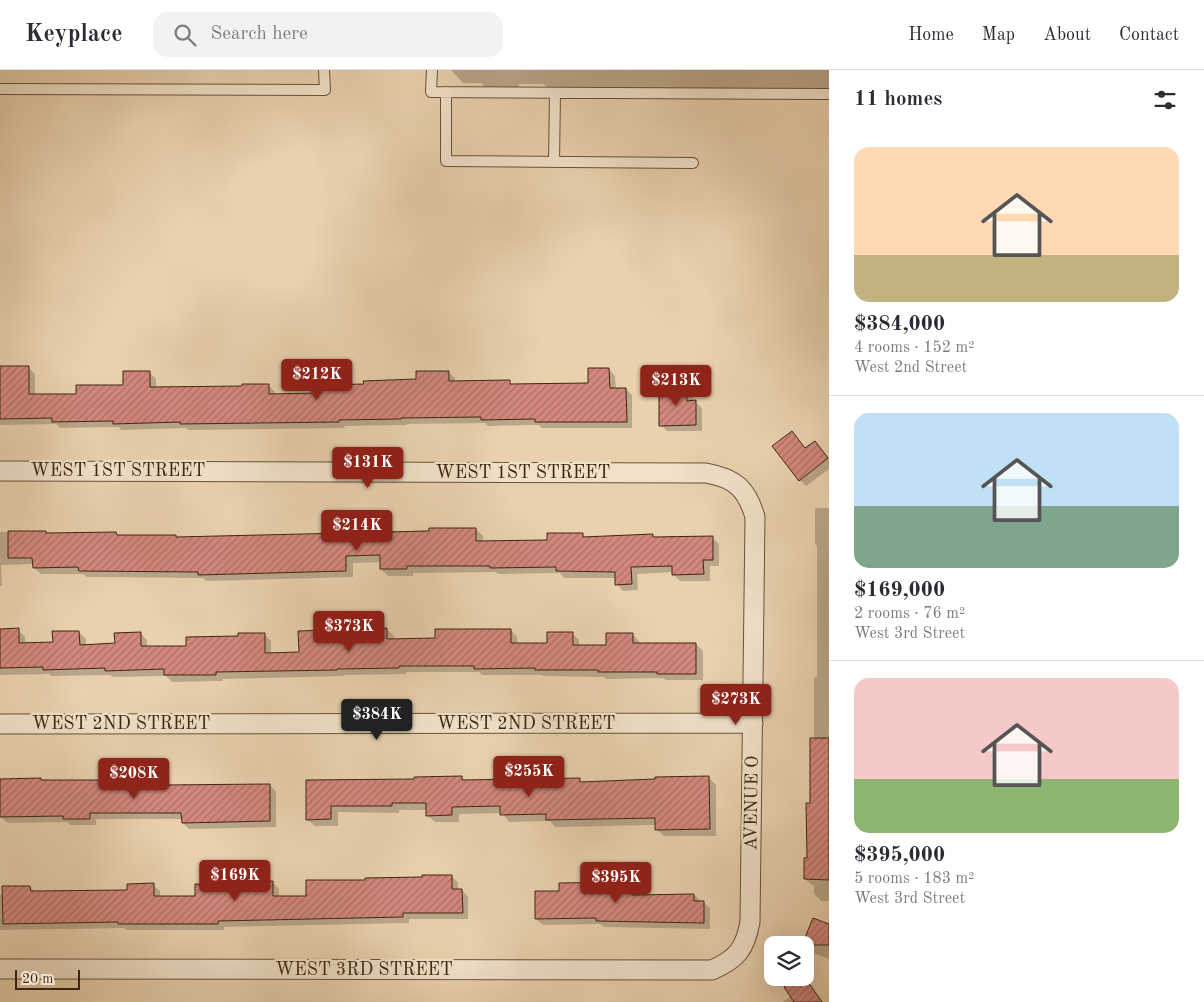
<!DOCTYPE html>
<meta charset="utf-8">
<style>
:root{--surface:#fff;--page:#f2f2f3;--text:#2b2b33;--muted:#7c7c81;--line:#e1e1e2;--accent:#8f2418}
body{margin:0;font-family:"Old Standard TT",serif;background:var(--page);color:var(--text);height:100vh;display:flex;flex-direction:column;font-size:19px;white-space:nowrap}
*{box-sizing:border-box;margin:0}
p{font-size:16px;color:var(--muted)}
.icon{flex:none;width:28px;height:28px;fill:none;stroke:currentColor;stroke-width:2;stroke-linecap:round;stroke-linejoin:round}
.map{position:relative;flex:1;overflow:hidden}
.sheet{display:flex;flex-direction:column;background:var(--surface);width:375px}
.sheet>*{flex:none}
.buttons{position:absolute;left:764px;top:866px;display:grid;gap:10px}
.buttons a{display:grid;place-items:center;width:50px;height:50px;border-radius:10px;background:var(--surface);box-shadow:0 5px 20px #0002;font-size:25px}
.scale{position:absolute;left:15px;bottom:12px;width:65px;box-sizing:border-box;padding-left:5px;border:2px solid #3d2710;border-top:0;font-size:14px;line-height:18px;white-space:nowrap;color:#3d2710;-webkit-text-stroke:4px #f1e1ca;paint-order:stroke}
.price{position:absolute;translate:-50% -42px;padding:0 11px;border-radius:5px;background:var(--accent);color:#fff;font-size:16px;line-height:32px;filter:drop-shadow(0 1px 2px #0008)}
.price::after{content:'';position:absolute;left:50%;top:30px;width:15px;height:11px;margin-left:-8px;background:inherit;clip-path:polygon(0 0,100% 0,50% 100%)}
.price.on{background:#222;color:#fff}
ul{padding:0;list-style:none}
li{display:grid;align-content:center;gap:10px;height:265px;padding:0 25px}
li+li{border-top:1px solid var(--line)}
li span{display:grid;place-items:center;height:155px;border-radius:15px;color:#555}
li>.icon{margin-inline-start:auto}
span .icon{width:90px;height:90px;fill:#fffc;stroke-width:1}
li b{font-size:21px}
h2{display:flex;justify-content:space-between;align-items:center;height:60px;padding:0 25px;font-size:21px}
header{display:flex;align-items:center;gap:30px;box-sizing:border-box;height:70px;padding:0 25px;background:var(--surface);border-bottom:1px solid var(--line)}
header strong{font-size:24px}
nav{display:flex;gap:28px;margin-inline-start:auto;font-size:18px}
.search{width:350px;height:45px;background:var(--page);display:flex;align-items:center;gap:12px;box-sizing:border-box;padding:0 18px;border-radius:15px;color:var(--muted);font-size:19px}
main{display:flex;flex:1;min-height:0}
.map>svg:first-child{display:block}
</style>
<header>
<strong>Keyplace</strong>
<div class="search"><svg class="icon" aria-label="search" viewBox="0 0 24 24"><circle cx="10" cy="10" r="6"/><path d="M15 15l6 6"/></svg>Search here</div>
<nav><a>Home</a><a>Map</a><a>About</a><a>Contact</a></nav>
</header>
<main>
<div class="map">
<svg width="829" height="932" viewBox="0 0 829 932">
<defs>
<pattern id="building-hatch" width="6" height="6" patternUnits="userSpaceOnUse" patternTransform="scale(1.25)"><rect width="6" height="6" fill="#d4887e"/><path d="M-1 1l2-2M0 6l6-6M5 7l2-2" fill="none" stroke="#ad6f66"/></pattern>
</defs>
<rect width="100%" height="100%" fill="#e9d1ae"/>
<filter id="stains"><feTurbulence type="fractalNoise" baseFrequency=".004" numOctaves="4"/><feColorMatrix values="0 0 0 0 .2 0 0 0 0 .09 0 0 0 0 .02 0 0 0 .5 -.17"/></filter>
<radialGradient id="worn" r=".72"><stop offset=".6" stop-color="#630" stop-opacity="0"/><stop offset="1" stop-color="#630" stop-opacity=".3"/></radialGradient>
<path fill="#0003" d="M 451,0 L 829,0 L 829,27 L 553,23 L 544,14 L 519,14 L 519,26 L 494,26 L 481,13 L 463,13 Z
M 28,297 L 35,304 L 35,325 L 78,325 L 124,316 L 149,302 L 156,309 L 156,318 L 243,318 L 268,315 L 275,322 L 275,325 L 319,325 L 365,315 L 417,311 L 448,302 L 455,308 L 455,312 L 509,312 L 513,315 L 589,315 L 609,299 L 615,306 L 616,319 L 626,319 L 632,325 L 632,358 L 542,358 L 539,355 L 488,356 L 485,353 L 407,354 L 407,355 L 344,356 L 345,358 L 188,360 L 186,358 L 121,360 L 119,357 L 60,358 L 56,354 L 0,355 L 0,298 Z
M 686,317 L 693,324 L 693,332 L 695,332 L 702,338 L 702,361 L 667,361 L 661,355 Z
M 792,363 L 806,379 L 815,372 L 829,389 L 829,399 L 806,416 L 800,410 Z
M 815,438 L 829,438 L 829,831 L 821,831 L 814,824 L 814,815 L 812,815 L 805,809 L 808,790 L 814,669 L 814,607 L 817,607 L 817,476 L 815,474 Z
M 476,459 L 483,466 L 483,472 L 548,471 L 583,465 L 586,468 L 652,465 L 656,468 L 712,467 L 719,474 L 719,496 L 710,496 L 710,511 L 680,511 L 674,505 L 674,502 L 637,504 L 638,520 L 623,521 L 617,514 L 616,508 L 564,508 L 560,503 L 498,504 L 496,502 L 413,503 L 413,506 L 388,506 L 381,499 L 381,492 L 353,493 L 353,507 L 206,511 L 203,508 L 87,507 L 83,504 L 41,504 L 34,497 L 34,494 L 1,495 L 2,516 L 0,516 L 0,462 L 45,462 L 48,464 L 116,463 L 119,466 L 177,468 Z
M 387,559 L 394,566 L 394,570 L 437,570 L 511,560 L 517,567 L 518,575 L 549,575 L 572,563 L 579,570 L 579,576 L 607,576 L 632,564 L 639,571 L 639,574 L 696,574 L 703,581 L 703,610 L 666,610 L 663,608 L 606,609 L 604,607 L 543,606 L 541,605 L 482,605 L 479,602 L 406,602 L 406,604 L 344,605 L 344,606 L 223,609 L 223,611 L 172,612 L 166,606 L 113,607 L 110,605 L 51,606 L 49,604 L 0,605 L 0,560 L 18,560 L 25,567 L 25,574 L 54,573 L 79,562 L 86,569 L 86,576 L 116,575 L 140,563 L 147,570 L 147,577 L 188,577 L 264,564 L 271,571 L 271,584 L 300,583 Z
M 461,707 L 465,711 L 579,710 L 583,713 L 709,708 L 716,715 L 716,766 L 664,766 L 656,759 L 656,755 L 555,757 L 550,751 L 509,752 L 502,743 L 459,744 L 459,752 L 435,752 L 427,745 L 427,740 L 399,740 L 399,743 L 338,742 L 338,756 L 315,756 L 307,749 L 307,712 L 415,710 Z
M 100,711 L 103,714 L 164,716 L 270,715 L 276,722 L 276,757 L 189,759 L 183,753 L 183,749 L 96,749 L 96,755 L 70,755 L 68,752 L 8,753 L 1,747 Z
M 452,806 L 458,813 L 458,820 L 462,820 L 468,827 L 468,849 L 409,849 L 409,853 L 224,857 L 224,860 L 126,860 L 124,858 L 0,860 L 0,825 L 30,817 L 35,822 L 128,821 L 153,815 L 160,821 L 160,827 L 196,828 L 248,816 L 273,813 L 279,819 L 279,827 L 308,827 L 366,811 Z
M 632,813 L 638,820 L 638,826 L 694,825 L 710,838 L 710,859 L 604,857 L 600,854 L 543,855 L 536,849 L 560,822 Z
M 829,855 L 829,889 L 810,882 L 804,875 Z
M 799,908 L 804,908 L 809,912 L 823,932 L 783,932 L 791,926 L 786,917 Z"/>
<path fill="url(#building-hatch)" stroke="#3d2710" d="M 0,296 L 29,296 L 29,324 L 76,324 L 76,315 L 123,315 L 123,301 L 150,301 L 150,317 L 242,316 L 242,314 L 269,314 L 269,324 L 318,323 L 318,315 L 364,314 L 363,311 L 416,309 L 416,301 L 449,301 L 449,311 L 510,310 L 510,314 L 588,313 L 588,298 L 609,298 L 610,318 L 626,318 L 627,352 L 535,352 L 535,349 L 481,350 L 481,347 L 401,348 L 401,349 L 339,350 L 339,352 L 180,354 L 180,352 L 113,354 L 113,351 L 52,352 L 52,348 L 0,349 Z
M 659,316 L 687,316 L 687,331 L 696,330 L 696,355 L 659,356 Z
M 792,361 L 805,378 L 815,371 L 828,388 L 799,411 L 772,376 Z
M 429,458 L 476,458 L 476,471 L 547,470 L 547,463 L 583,463 L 583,467 L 653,464 L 653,467 L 713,466 L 713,490 L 703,490 L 704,504 L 672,505 L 672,496 L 631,497 L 632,514 L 615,515 L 615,502 L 556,501 L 556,497 L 490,498 L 490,496 L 407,496 L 407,499 L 380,499 L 380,485 L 346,486 L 346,501 L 198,505 L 198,502 L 79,501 L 78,497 L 33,498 L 32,488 L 8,488 L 8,461 L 46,461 L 46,463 L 116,462 L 117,465 L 176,465 L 176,467 L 429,461 Z
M 19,558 L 19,573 L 53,572 L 52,561 L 79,561 L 80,575 L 115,573 L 114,563 L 141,562 L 141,576 L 186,576 L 186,567 L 238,566 L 238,563 L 265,563 L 265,583 L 299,582 L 298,561 L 387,558 L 387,569 L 435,568 L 435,559 L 511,559 L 511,573 L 547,573 L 547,562 L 573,562 L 573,575 L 606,575 L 606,563 L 633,563 L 633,573 L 696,573 L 696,604 L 657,604 L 657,602 L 598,602 L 598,600 L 535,600 L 535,598 L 474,599 L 474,596 L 399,596 L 399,598 L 337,599 L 337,600 L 216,602 L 216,605 L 164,605 L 164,599 L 105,601 L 105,598 L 43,600 L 43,597 L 0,598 L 0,559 Z
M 810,668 L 829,668 L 829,810 L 804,809 L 804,788 L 807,788 L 806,733 L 810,733 Z
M 462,706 L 462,710 L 580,708 L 580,712 L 655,709 L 655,707 L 709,706 L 710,759 L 655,760 L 655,748 L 546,750 L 546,744 L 500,745 L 500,736 L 452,737 L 452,745 L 426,746 L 426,733 L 392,733 L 392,736 L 331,736 L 331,749 L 306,750 L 306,710 L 414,709 L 414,707 Z
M 41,708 L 41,710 L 100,710 L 100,713 L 163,713 L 163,715 L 270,714 L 270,751 L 182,753 L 181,743 L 90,743 L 90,749 L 63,749 L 63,746 L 0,747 L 0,709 Z
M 422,805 L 452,805 L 452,819 L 462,819 L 463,843 L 403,843 L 403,847 L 218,851 L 218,854 L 118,854 L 118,852 L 3,854 L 2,816 L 30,816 L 31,821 L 127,820 L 127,814 L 154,813 L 154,826 L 195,826 L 195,814 L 246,815 L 246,812 L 273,811 L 273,826 L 306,826 L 306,810 L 365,810 L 365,808 L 422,807 Z
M 632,812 L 632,825 L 694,824 L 694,831 L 704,831 L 704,853 L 596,851 L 596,848 L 535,849 L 535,821 L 559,821 L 559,813 Z
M 813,848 L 829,854 L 829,875 L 802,875 Z
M 797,908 L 805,908 L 822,932 L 794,932 L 784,917 Z"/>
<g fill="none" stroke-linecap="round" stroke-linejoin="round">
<defs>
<path id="lane" d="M 432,0 L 431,22 L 829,24
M 0,19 L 325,20 L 324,0
M 446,22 L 446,91 L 693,93
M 554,92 L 555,23"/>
<path id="street" d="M 0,401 L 706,403 C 735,408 747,419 755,447 L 750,852 C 745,879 737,889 712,900 L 0,899
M 0,654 L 753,653"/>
</defs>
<use href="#lane" stroke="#685238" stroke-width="12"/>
<use href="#street" stroke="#685238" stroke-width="21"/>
<use href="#lane" stroke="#f1e1ca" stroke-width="10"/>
<use href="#street" stroke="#f1e1ca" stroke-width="19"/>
</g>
<g text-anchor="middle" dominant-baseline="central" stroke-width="4.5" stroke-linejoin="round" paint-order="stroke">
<g font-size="18" fill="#3d2710" stroke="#f1e1ca">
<text x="118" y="401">WEST 1ST STREET</text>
<text x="523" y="403">WEST 1ST STREET</text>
<text x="121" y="654">WEST 2ND STREET</text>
<text x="526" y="654">WEST 2ND STREET</text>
<text transform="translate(752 733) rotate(-89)">AVENUE O</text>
<text x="364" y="900">WEST 3RD STREET</text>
</g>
</g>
<rect width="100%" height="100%" filter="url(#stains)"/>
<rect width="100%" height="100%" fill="url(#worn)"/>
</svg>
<div class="buttons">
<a><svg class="icon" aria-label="layers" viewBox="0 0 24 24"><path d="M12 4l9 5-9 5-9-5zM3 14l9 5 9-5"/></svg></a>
</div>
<div class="scale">20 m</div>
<b class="price" style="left:317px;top:331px">$212K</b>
<b class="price" style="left:676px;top:337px">$213K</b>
<b class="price" style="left:368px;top:419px">$131K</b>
<b class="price" style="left:357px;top:482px">$214K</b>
<b class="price" style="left:349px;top:583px">$373K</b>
<b class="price" style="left:736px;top:656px">$273K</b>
<b class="price on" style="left:377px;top:671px">$384K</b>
<b class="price" style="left:529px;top:728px">$255K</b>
<b class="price" style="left:134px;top:730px">$208K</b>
<b class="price" style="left:235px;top:832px">$169K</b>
<b class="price" style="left:616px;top:834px">$395K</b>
</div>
<section class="sheet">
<h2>11 homes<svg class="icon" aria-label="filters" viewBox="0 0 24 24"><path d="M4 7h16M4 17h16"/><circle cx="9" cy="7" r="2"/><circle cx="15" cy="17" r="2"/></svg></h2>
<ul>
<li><span style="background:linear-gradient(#ffd9b3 70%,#c2b280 0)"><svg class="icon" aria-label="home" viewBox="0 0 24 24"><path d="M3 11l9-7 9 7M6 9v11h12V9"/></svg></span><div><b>$384,000</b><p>4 rooms · 152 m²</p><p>West 2nd Street</p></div></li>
<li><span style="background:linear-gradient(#bfe0f5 60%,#7fa58c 0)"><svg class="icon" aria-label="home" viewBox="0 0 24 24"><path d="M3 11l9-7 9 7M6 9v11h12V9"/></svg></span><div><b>$169,000</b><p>2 rooms · 76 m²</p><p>West 3rd Street</p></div></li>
<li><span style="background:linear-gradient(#f6c9c9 65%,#8fb573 0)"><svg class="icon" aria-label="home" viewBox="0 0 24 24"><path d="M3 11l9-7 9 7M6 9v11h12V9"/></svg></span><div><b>$395,000</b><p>5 rooms · 183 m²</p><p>West 3rd Street</p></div></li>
</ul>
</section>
</main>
